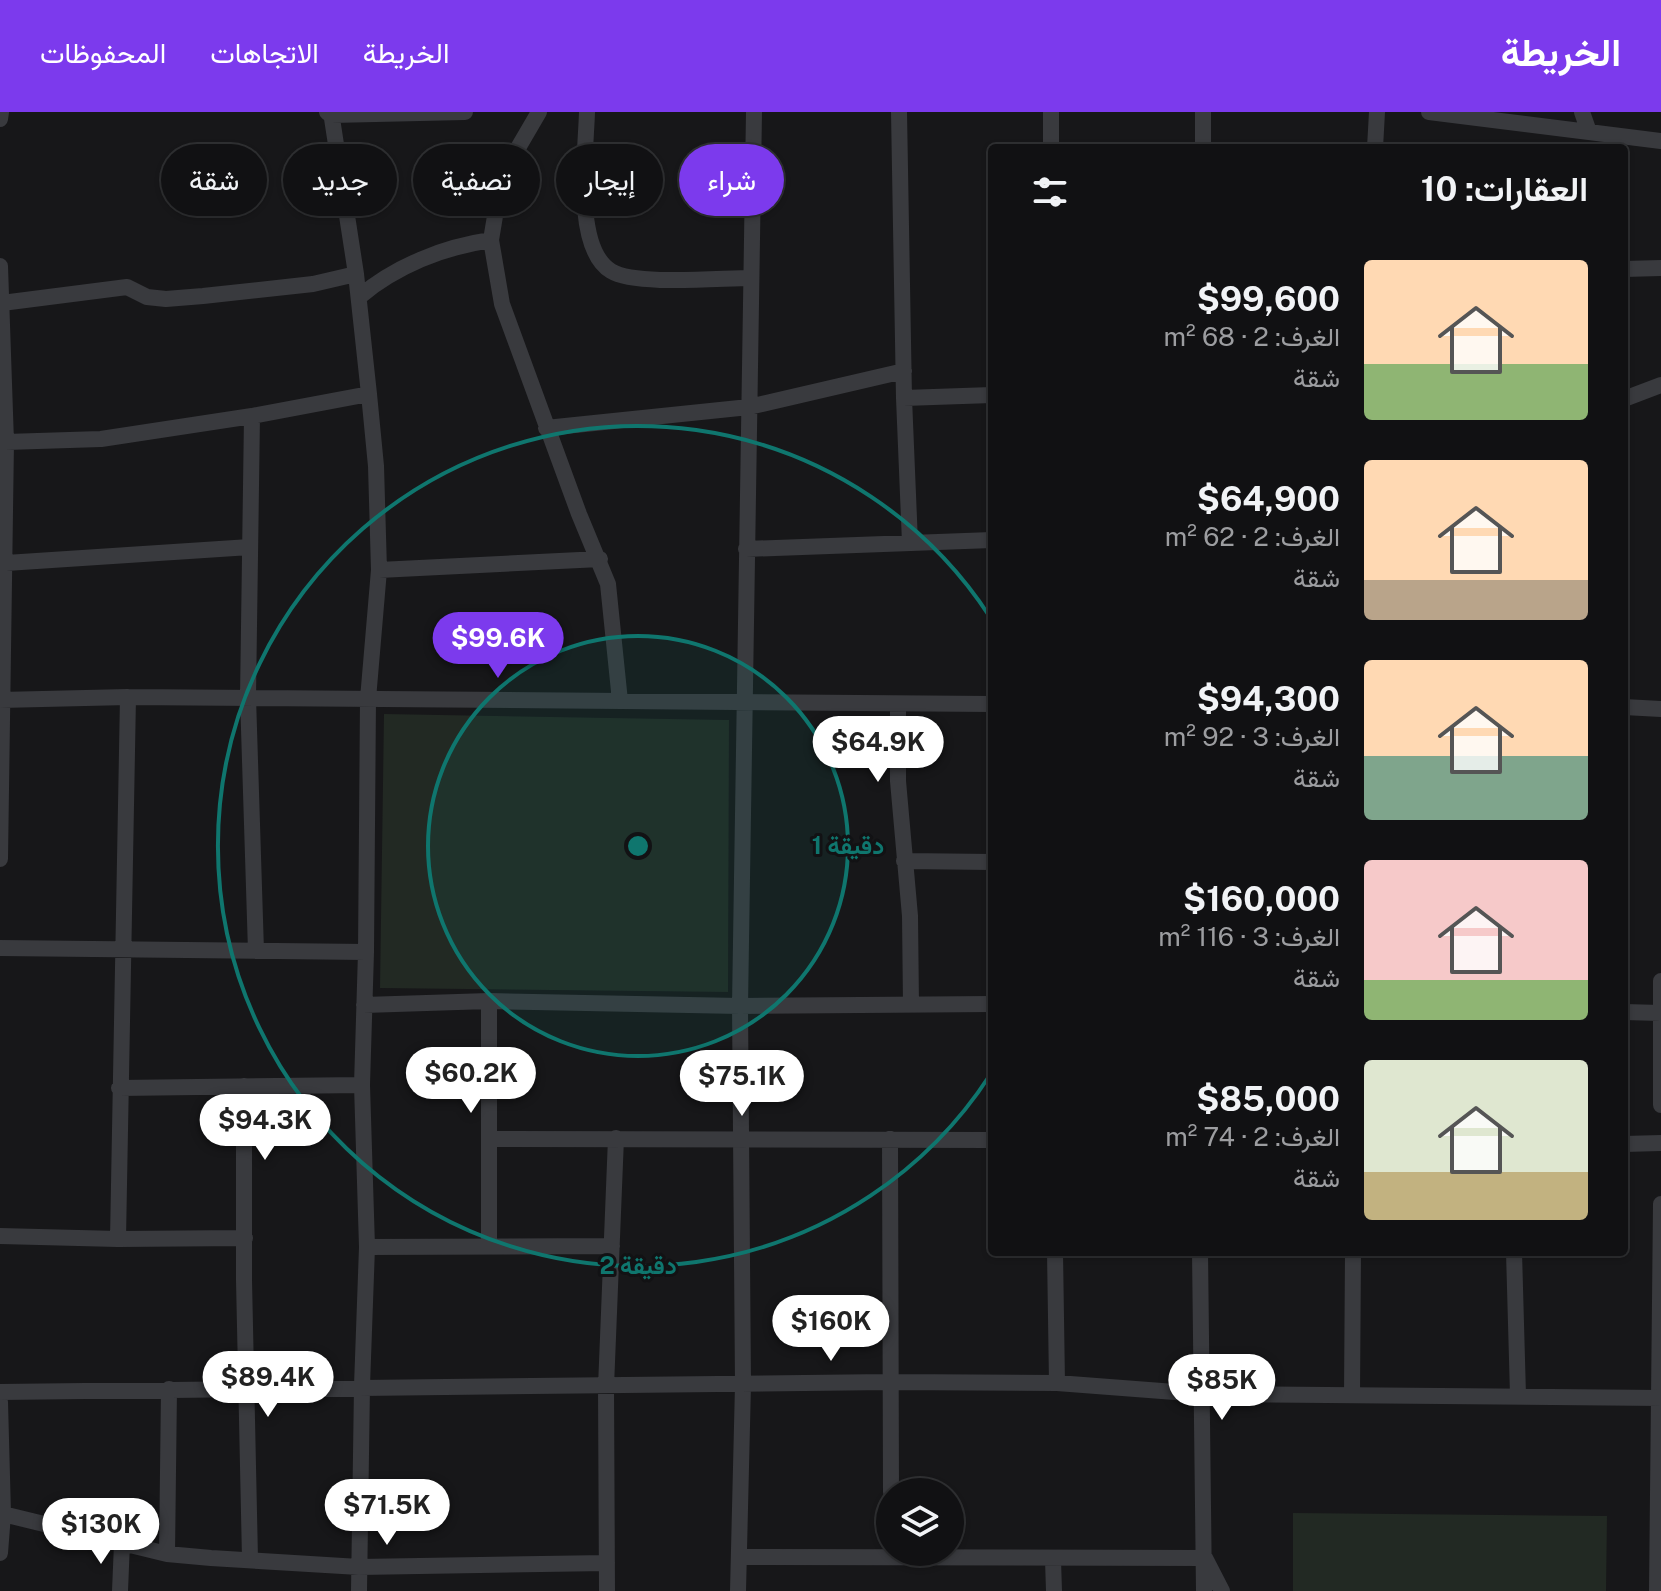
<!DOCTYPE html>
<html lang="ar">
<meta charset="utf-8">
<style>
:root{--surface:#111113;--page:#1e1f21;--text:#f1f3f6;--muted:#9c9da0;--line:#303133;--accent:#7c3aed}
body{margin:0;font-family:"Public Sans",Vazirmatn,sans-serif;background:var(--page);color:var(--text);direction:rtl;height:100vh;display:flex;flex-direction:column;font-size:30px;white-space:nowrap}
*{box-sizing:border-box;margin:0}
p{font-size:26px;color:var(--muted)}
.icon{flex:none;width:44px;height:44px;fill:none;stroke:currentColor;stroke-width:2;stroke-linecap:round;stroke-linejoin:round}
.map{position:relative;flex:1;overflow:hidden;direction:ltr}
.details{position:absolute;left:988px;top:32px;width:640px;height:1112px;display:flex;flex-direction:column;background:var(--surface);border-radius:8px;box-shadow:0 2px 6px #0004,0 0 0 2px var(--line);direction:rtl}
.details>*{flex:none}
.guide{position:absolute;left:24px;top:32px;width:760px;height:72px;direction:rtl;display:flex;gap:16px}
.tools{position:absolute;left:876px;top:1366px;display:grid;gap:16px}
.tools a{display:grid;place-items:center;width:88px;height:88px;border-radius:50%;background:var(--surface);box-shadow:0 2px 6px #0004,0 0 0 2px var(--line);font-size:40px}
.price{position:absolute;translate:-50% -68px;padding:0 18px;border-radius:28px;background:#fff;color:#222;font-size:26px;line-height:52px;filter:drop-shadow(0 2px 4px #0008)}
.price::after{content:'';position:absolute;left:50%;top:48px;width:24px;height:18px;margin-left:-12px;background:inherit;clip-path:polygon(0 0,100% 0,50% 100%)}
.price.current{background:var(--accent);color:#fff}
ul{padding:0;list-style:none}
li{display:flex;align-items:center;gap:24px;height:200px;padding:0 40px}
li span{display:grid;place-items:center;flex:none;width:224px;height:160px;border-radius:8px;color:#555}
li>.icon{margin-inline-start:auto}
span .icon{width:96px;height:96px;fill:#fffc;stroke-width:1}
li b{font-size:34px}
h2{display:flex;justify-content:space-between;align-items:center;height:96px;padding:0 40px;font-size:34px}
.chip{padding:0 28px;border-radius:36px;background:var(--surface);box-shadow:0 2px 6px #0004,0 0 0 2px var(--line);font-size:28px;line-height:72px}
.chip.current{background:var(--accent);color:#fff}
header{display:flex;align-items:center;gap:48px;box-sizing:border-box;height:112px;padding:0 40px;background:var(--accent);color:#fff}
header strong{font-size:38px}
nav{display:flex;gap:44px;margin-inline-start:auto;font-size:28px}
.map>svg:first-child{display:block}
</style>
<header>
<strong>الخريطة</strong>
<nav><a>الخريطة</a><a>الاتجاهات</a><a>المحفوظات</a></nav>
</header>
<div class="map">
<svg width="1661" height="1479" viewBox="0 0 1661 1479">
<rect width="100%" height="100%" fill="#171719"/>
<path fill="#222923" d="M 384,602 L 729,608 L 728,880 L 380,876 Z
M 1293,1401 L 1607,1404 L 1606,1479 L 1293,1479 Z"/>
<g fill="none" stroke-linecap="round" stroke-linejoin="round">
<path stroke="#393a3e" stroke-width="16" d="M 327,0 L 331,3 L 465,0
M 331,0 L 356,162 L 369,282 L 376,354 L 379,458 L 368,587 L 366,840 L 362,973 L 367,1135 L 362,1274 L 359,1479
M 539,0 L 511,48 L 498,86 L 491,128 L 502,192 L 579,402 L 608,472 L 620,589
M 587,0 C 586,38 573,136 611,159 C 635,174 720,166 751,166
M 899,0 L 904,286 L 910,431
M 1051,0 L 1051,36
M 1203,0 L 1203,36
M 1429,0 L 1661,29
M 1582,0 L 1589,20
M 0,7 L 1,0
M 1375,36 L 1377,0
M 0,154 L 6,330 L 0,747
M 1624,157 L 1661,156
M 359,185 C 396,154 443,135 491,128
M 2,191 L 127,175 L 147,185 L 166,187 L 203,184 L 313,172 L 356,162
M 904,286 L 992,283
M 1624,287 L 1661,273
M 252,304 L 248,585 L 256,839
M 546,316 L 749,295 L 904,259
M 6,330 L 101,327 L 252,304 L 369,282
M 746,437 L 992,428
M 6,451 L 250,435
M 379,458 L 600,447
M 0,588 L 128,585 L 992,592
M 898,593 L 898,669 L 910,804 L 911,893
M 1624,595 L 1661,597
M 904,749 L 992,750
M 0,836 L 366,840
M 1661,869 L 1661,993
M 489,889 L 489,1133
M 364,893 L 489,889 L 740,894 L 992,892
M 1624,900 L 1661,901
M 244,974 L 244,1168 L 250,1447
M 119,976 L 362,973
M 491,1027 L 992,1028
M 890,1027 L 891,1380
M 1624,1032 L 1661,1031
M 0,1124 L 118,1127 L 245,1126
M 118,1127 L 128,585
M 367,1135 L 612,1134
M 1055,1140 L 1057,1271
M 1200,1140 L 1204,1479
M 1514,1140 L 1518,1283
M 0,1280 L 889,1270 L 1057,1271 L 1201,1282 L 1661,1286
M 1352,1283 L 1353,1140
M 0,1290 L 3,1402 L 0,1441
M 3,1402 L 167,1442 L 211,1446 L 359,1455 L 607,1451
M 167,1442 L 169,1277
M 739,1445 L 1205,1446 L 1222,1479
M 1053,1448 L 1054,1479
M 120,1479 L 122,1431
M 607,1479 L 606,1275 L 616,1026
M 738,1479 L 743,1273 L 740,894 L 754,0
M 1657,1479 L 1661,1092"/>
</g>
<circle cx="638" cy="734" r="210" fill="#0f766e" fill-opacity=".12"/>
<g fill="none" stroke="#0f766e" stroke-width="4">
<circle cx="638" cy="734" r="210"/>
<path d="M990 963A420 420 0 1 1 990 505"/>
</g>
<circle cx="638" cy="734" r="12" fill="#0f766e" stroke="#121214" stroke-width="4"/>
<g font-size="24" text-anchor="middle" font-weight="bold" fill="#0f766e" stroke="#121214" stroke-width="6" stroke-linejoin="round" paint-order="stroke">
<text x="848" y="742">1 دقيقة</text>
<text x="638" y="1162">2 دقيقة</text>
</g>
</svg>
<div class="tools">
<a><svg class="icon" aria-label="layers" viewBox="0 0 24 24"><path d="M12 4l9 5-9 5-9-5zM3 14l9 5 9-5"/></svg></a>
</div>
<b class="price current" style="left:498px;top:568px">$99.6K</b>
<b class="price" style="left:878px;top:672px">$64.9K</b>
<b class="price" style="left:471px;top:1003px">$60.2K</b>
<b class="price" style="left:742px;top:1006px">$75.1K</b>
<b class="price" style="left:265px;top:1050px">$94.3K</b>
<b class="price" style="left:831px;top:1251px">$160K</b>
<b class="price" style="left:268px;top:1307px">$89.4K</b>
<b class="price" style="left:1222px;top:1310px">$85K</b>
<b class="price" style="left:387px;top:1435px">$71.5K</b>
<b class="price" style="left:101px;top:1454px">$130K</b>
<div class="guide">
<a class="chip current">شراء</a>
<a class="chip">إيجار</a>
<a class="chip">تصفية</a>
<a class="chip">جديد</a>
<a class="chip">شقة</a>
</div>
<section class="details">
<h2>العقارات: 10<svg class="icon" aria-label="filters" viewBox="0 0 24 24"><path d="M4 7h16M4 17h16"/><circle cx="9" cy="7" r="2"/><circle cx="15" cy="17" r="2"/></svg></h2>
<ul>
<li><span style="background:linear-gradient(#ffd9b3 65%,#8fb573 0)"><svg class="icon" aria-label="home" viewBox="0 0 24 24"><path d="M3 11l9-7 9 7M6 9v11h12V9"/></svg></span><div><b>$99,600</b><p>الغرف: 2 · 68 m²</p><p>شقة</p></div></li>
<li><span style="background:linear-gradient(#ffd9b3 75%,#b9a48a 0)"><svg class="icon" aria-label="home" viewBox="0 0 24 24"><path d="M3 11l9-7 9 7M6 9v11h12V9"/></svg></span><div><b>$64,900</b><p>الغرف: 2 · 62 m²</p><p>شقة</p></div></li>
<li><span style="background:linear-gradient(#ffd9b3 60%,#7fa58c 0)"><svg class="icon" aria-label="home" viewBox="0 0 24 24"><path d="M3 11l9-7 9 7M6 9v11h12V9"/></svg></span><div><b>$94,300</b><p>الغرف: 3 · 92 m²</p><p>شقة</p></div></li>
<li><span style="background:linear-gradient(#f6c9c9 75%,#8fb573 0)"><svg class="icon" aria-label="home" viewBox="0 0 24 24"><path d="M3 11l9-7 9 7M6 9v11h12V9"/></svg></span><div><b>$160,000</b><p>الغرف: 3 · 116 m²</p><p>شقة</p></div></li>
<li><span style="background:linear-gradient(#dfe7d0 70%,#c2b280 0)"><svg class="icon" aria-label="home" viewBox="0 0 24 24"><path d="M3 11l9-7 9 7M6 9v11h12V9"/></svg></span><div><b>$85,000</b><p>الغرف: 2 · 74 m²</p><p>شقة</p></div></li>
</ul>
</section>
</div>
